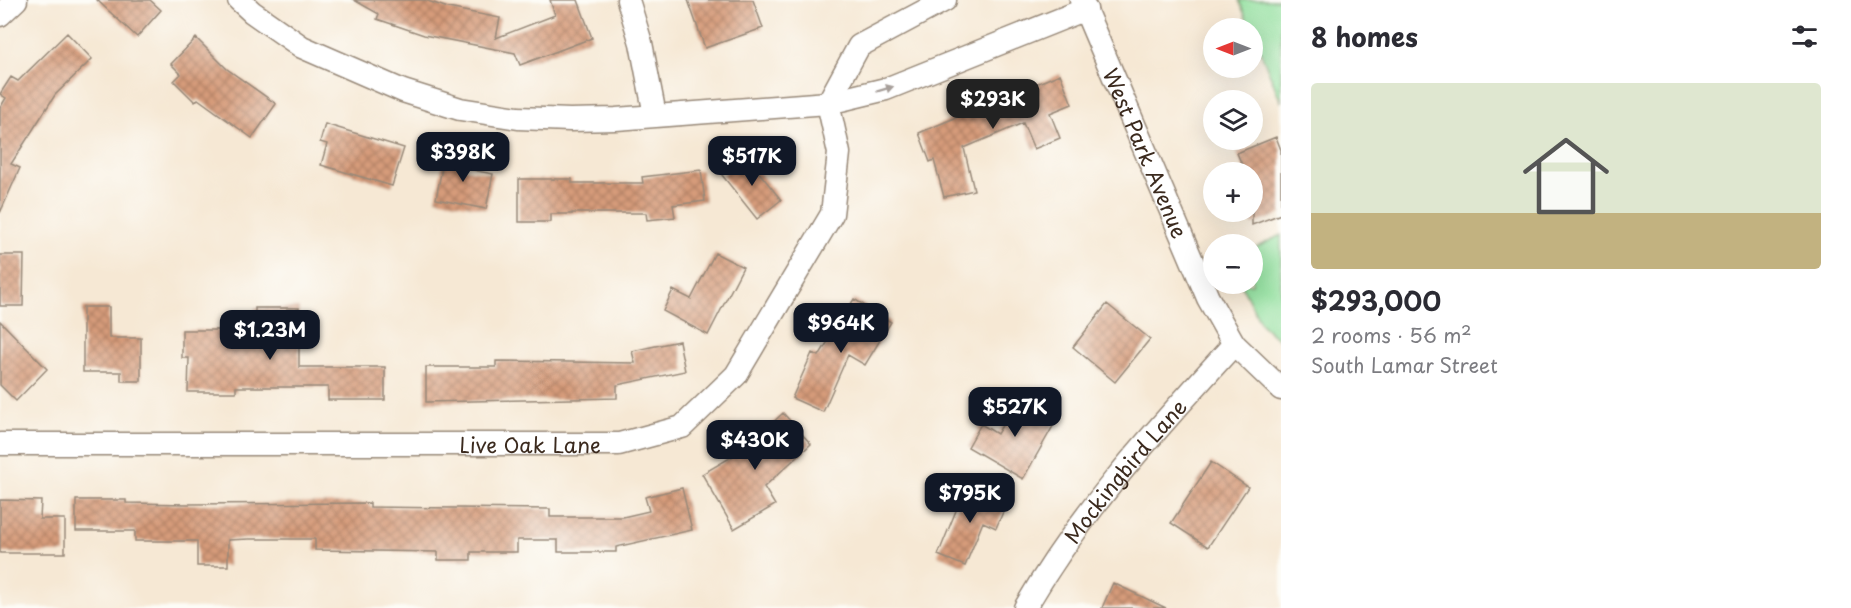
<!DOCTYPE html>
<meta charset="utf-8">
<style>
:root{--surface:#fff;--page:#f2f2f3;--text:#2b2b33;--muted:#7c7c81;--accent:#111827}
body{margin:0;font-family:"Playpen Sans",sans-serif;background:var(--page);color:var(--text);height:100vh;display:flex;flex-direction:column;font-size:22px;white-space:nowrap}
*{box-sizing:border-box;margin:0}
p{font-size:20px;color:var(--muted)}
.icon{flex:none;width:33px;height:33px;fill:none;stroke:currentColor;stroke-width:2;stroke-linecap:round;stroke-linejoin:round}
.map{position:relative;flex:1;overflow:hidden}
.sheet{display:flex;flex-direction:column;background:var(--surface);width:570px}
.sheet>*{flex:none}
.needle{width:39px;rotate:270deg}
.fabs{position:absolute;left:1203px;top:18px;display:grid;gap:12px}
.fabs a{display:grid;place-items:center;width:60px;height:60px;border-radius:50%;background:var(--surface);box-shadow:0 6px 24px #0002;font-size:30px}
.price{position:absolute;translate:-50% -51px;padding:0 14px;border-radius:12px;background:var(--accent);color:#fff;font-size:20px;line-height:39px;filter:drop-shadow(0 2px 3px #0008)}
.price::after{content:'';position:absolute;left:50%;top:36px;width:18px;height:14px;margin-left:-9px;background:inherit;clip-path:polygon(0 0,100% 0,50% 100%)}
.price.active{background:#222;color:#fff}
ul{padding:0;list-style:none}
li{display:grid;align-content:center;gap:12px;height:318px;padding:0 30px}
li span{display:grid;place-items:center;height:186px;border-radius:6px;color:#555}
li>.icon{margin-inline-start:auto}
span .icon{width:108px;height:108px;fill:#fffc;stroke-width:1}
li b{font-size:26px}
h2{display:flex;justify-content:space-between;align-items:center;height:72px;padding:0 30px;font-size:26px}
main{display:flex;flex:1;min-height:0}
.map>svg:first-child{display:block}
</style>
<main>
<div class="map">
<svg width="1281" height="608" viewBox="0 0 1281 608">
<defs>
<pattern id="building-cross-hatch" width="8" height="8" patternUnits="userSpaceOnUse" patternTransform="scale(1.5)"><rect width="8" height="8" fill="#d69b7a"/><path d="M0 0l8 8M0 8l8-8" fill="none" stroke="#af7f63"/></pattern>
</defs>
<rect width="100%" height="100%" fill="#fdfcf7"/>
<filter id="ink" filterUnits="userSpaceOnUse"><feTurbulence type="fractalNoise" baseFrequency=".0167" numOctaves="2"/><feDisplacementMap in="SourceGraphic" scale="12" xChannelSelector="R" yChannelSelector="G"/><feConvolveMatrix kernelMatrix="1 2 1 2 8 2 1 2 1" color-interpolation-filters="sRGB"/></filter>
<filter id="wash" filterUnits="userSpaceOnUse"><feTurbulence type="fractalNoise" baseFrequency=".008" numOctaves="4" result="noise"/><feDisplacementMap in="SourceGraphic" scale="24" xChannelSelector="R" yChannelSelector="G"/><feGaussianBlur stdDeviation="1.35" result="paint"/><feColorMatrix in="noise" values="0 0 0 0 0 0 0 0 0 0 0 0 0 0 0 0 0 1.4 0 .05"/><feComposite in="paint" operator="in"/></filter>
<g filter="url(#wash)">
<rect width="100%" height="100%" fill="#f6e8d4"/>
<path fill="#90df9d" stroke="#66845e" stroke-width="1.5" d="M 1239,0 L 1281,0 L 1281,102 L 1253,33 L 1252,28 L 1250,28 Z
M 1281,235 L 1281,342 L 1261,324 L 1241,284 L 1252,284 L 1253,249 Z"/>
<g id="blocks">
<path fill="url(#building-cross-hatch)" d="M 97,0 L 150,0 L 161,10 L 137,37 Z
M 354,0 L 425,0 L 448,8 L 500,18 L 496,38 L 555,15 L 550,0 L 578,0 L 592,38 L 520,65 L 515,53 L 424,35 L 377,19 L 379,14 Z
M 688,0 L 753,0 L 763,28 L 705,48 Z
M 67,33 L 92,59 L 55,95 L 11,164 L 20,168 L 0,213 L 0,108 L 6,98 L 0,94 L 11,77 L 18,81 Z
M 196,38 L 227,69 L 276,104 L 252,138 L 198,99 L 195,102 L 174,81 L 181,74 L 171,64 Z
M 1060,74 L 1072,104 L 1050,113 L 1060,138 L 1034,149 L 1023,123 L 964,148 L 974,190 L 944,197 L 934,160 L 930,162 L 919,133 Z
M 325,124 L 404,148 L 392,186 L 321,165 L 327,144 L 320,142 Z
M 1276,137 L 1281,150 L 1281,214 L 1252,225 L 1252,172 L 1245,172 L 1237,153 Z
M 445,152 L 464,155 L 462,168 L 493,174 L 486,209 L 436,199 Z
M 746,156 L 781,200 L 757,219 L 722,175 Z
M 701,170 L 705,201 L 673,205 L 675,217 L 647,220 L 646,213 L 572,213 L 572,214 L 551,214 L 551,222 L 519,222 L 519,179 L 572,179 L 572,183 L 643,183 L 642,177 Z
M 715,253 L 743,267 L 708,335 L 663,311 L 673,290 L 691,299 Z
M 0,255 L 24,255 L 23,306 L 0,306 Z
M 854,299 L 891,322 L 865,365 L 848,355 L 823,412 L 792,398 L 812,353 L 819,356 Z
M 1107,304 L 1150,339 L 1115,382 L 1073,347 Z
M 83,307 L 109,307 L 109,338 L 141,338 L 141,381 L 121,381 L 121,372 L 83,372 Z
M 255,308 L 299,308 L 299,367 L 385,367 L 385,400 L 328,400 L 328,387 L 236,387 L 236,392 L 188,392 L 189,358 L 182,358 L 182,330 L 255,330 Z
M 0,321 L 47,369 L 16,401 L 0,385 Z
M 679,341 L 685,371 L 617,385 L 617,398 L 426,402 L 426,367 L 496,367 L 496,361 L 635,363 L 632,351 Z
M 1019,397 L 1057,419 L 1023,479 L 968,447 L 981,424 L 997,434 Z
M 783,413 L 811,444 L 764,487 L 775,505 L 734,529 L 702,474 L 744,450 Z
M 1211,462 L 1248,487 L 1208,547 L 1171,523 Z
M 966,486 L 1007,503 L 996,528 L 983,522 L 965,566 L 938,555 Z
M 682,488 L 692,530 L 616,547 L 616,552 L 558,552 L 558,540 L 517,540 L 517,552 L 471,552 L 471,560 L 438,560 L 438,552 L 315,550 L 315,539 L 249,539 L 228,540 L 228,566 L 197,566 L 197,541 L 135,541 L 135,531 L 76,531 L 76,500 L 126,500 L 126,503 L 188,504 L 370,503 L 370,507 L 550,509 L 550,517 L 623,517 L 649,511 L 645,497 Z
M 0,500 L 41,501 L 40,519 L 65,519 L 65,553 L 0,553 Z
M 1113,583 L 1166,608 L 1102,608 Z"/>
</g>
</g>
<g filter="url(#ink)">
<use href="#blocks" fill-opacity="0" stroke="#988979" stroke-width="1.5"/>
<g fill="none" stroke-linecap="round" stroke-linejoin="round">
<defs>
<g id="minor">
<path d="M 239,0 L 252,12 L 302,47 L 403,91 L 460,109 L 518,118 L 570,120 L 616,119 L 828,103 L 886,89 L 1086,9"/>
<path d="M 628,0 L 641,43 L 655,115"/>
<path id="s1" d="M 1081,0 L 1208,298 L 1234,344 L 1281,389"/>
<path d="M 0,15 L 16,0"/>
<path d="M 828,103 L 859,46 L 945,0"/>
<path id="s2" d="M 0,444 L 619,444 L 682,427 L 736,375 L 832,214 L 839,153 L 828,103"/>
<path id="s3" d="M 1025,608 C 1083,508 1157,429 1234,344"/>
</g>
</defs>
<use href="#minor" stroke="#988979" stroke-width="25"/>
<use href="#minor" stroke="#fff" stroke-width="22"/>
</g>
<defs><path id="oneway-solid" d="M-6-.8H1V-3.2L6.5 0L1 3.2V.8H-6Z" transform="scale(1.5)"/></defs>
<use fill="#a79f9a" href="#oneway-solid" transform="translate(885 89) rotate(-17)"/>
</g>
<g text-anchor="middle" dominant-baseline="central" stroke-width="5" stroke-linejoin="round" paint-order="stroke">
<g font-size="21" fill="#3b2a1e" stroke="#fdfcf7">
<text stroke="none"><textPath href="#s1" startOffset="166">West Park Avenue</textPath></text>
<text stroke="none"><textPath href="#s2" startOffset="530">Live Oak Lane</textPath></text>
<text stroke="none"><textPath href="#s3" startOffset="170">Mockingbird Lane</textPath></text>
</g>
</g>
</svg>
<div class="fabs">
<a><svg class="needle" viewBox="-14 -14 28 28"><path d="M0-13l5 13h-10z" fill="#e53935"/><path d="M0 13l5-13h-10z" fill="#7c7c81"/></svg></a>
<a><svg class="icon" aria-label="layers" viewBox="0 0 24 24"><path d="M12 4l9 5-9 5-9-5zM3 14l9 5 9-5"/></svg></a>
<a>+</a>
<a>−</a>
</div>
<b class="price active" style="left:993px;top:130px">$293K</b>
<b class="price" style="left:463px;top:183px">$398K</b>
<b class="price" style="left:752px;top:187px">$517K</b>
<b class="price" style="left:841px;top:354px">$964K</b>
<b class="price" style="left:270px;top:361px">$1.23M</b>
<b class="price" style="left:1015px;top:438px">$527K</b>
<b class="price" style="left:755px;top:471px">$430K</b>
<b class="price" style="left:970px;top:524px">$795K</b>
</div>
<section class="sheet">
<h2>8 homes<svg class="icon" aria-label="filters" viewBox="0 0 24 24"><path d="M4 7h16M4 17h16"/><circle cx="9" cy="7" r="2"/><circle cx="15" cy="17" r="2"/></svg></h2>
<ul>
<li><span style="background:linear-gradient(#dfe7d0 70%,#c2b280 0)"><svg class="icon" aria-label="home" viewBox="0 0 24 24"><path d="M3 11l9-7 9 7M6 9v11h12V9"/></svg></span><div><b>$293,000</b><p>2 rooms · 56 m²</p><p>South Lamar Street</p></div></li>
</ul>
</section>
</main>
